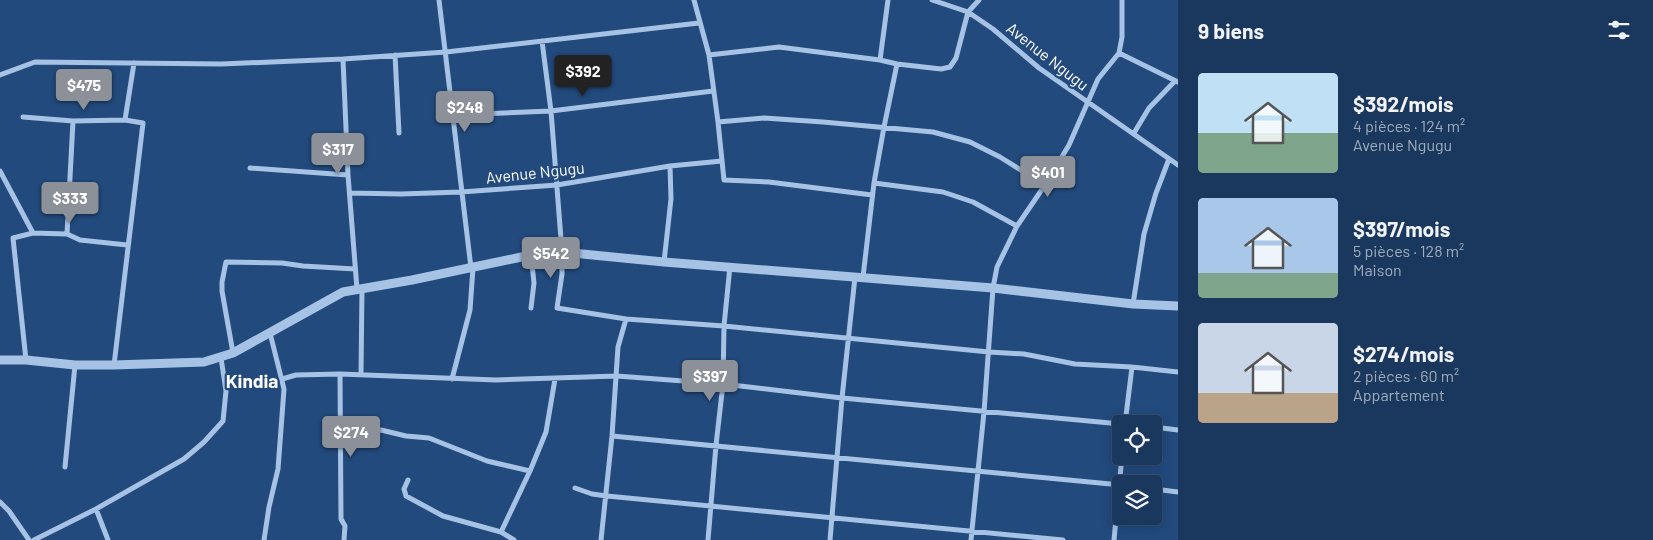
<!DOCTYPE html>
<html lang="fr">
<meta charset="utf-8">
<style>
:root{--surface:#1a385e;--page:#274367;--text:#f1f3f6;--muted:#9facbc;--line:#385273;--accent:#8c9099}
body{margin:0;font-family:Barlow,sans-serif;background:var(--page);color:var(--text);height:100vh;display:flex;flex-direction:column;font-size:19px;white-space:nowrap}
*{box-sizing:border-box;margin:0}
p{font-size:16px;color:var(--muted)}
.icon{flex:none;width:28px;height:28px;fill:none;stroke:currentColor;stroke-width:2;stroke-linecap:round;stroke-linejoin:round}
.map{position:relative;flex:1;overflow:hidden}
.drawer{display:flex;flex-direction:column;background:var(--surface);width:475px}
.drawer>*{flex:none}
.controls{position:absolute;left:1112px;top:415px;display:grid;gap:10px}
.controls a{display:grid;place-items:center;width:50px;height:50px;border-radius:5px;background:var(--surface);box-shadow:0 2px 12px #0003,0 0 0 1px var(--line);font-size:25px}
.price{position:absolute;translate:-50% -42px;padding:0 11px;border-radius:5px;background:var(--accent);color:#fff;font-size:16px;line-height:32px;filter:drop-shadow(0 1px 2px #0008)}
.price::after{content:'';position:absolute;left:50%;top:30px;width:15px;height:11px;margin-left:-8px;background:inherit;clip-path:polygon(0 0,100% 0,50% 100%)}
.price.current{background:#222;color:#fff}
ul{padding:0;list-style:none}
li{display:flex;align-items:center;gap:15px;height:125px;padding:0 20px}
li span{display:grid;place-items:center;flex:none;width:140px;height:100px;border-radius:5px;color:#555}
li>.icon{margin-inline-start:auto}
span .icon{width:60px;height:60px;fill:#fffc;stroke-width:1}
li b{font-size:21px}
h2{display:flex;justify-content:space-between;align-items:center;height:60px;padding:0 20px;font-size:21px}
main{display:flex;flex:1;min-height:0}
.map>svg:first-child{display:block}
</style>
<main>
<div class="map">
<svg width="1178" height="540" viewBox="0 0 1178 540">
<rect width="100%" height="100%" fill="#224a7d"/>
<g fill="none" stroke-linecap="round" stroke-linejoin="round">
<path stroke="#a6c3e6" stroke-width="5" d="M 439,0 L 471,268
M 694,0 L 709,55 L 718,122 L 724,180 L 769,182 L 872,195
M 932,0 L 968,12 L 993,29 L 1039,68 L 1178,165
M 542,41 L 551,111 L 562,252 L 562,274 L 557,308 L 626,319 L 724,326 L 989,352 L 1024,354 L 1075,364 L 1132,367 L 1178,372
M 1119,53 L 1178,82
M 395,55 L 399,133
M 709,55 L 779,47 L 880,60 L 897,64 L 941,69 L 950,67 L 956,58 L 968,12 L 979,0
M 343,59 L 348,175 L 357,289
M 880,60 L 888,0
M 0,75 L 35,62 L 221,64 L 343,59 L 446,52 L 699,23
M 454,115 L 551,111 L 713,91
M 23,117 L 73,121 L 125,120 L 143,123 L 114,365
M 125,120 L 134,63
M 718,122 L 764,118 L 823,122 L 933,132 L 970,142 L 1000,157 L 1045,185
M 1134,133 L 1149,108 L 1175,81
M 250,168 L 348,175
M 0,171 L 33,233
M 874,183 L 943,192 L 973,202 L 1017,226
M 350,193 L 401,194 L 461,192 L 557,185 L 670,166 L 722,161
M 67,234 L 73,121
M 664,262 L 671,199 L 670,166
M 863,277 L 874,183 L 884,127 L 897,64
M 1133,304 L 1144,234 L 1156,193 L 1169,159
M 531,308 L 534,283 L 531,255
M 233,353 L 222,291 L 222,282 L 226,262 L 282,263 L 303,266 L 355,269
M 26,360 L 13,238 L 33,233 L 67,234 L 80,240 L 127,245
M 340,374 L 341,519 L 345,526 L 344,540
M 361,375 L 362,288
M 282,379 L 296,375 L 340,374 L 496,380 L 617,376 L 723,384 L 842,398 L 1121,424
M 452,379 L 470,310 L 473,268
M 1125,424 L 1132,367
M 1154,427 L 1178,430
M 341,435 L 381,430 L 406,436 L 429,438 L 487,461 L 530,471
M 612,436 L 1121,485
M 65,467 L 75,365
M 408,480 L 404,489 L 406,496 L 443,516 L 501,532 L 514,540
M 575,488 L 592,494 L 607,496 L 1063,540
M 1154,489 L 1178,492
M 0,502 L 9,511 L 29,540
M 96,509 L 108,540
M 501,532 L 530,471 L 546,432 L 555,379
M 34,540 L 96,509 L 184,459 L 204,442 L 223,421 L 226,391 L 221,358
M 264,540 L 269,507 L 278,469 L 284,389 L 270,333
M 601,540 L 612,436 L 618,347 L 626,319
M 708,540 L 716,445 L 723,384 L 724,326 L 730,266
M 830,540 L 842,398 L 855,277
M 971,540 L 984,412 L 993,288 L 997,267 L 1017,226 L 1045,185 L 1069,145 L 1098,79 L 1119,53 L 1122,37 L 1122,0
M 1114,540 L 1122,456"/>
<path stroke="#a6c3e6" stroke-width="9" d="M 0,360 L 26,360 L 75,365 L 114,365 L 204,362 L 233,353 L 343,292 L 412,280 L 531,255 L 562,252 L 664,262 L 993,288 L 1133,304 L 1178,306"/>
</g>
<g text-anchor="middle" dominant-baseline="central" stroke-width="4.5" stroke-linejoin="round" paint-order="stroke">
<g font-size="16" fill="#fff" stroke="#224a7d">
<text transform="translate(1048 56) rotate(38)">Avenue Ngugu</text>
<text transform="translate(535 172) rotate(-6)">Avenue Ngugu</text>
</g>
<g font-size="19" font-weight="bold" fill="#fff" stroke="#224a7d">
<text x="252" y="380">Kindia</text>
</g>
</g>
</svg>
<div class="controls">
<a><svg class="icon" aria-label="locate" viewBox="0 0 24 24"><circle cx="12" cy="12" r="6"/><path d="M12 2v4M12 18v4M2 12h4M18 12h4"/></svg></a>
<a><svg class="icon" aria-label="layers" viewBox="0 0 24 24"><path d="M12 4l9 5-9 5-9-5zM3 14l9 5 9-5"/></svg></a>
</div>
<b class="price current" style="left:583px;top:97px">$392</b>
<b class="price" style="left:84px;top:111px">$475</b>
<b class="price" style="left:465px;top:133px">$248</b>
<b class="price" style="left:338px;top:175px">$317</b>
<b class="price" style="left:1048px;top:198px">$401</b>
<b class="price" style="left:70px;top:224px">$333</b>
<b class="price" style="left:551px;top:279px">$542</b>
<b class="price" style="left:710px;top:402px">$397</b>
<b class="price" style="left:351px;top:458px">$274</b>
</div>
<section class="drawer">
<h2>9 biens<svg class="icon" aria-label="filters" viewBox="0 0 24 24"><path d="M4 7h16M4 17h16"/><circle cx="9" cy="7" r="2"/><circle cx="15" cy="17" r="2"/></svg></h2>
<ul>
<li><span style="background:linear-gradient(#bfe0f5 60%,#7fa58c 0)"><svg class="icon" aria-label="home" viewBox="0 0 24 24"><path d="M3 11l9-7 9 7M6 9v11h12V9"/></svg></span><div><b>$392/mois</b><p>4 pièces · 124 m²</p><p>Avenue Ngugu</p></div></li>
<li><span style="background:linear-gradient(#a9c7e8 75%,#7fa58c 0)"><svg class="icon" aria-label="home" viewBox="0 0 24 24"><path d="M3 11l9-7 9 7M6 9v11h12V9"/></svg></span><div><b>$397/mois</b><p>5 pièces · 128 m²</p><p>Maison</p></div></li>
<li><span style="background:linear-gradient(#c9d6e8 70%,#b9a48a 0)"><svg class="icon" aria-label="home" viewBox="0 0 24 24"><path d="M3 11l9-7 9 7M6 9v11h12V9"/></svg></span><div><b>$274/mois</b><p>2 pièces · 60 m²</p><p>Appartement</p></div></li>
</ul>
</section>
</main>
